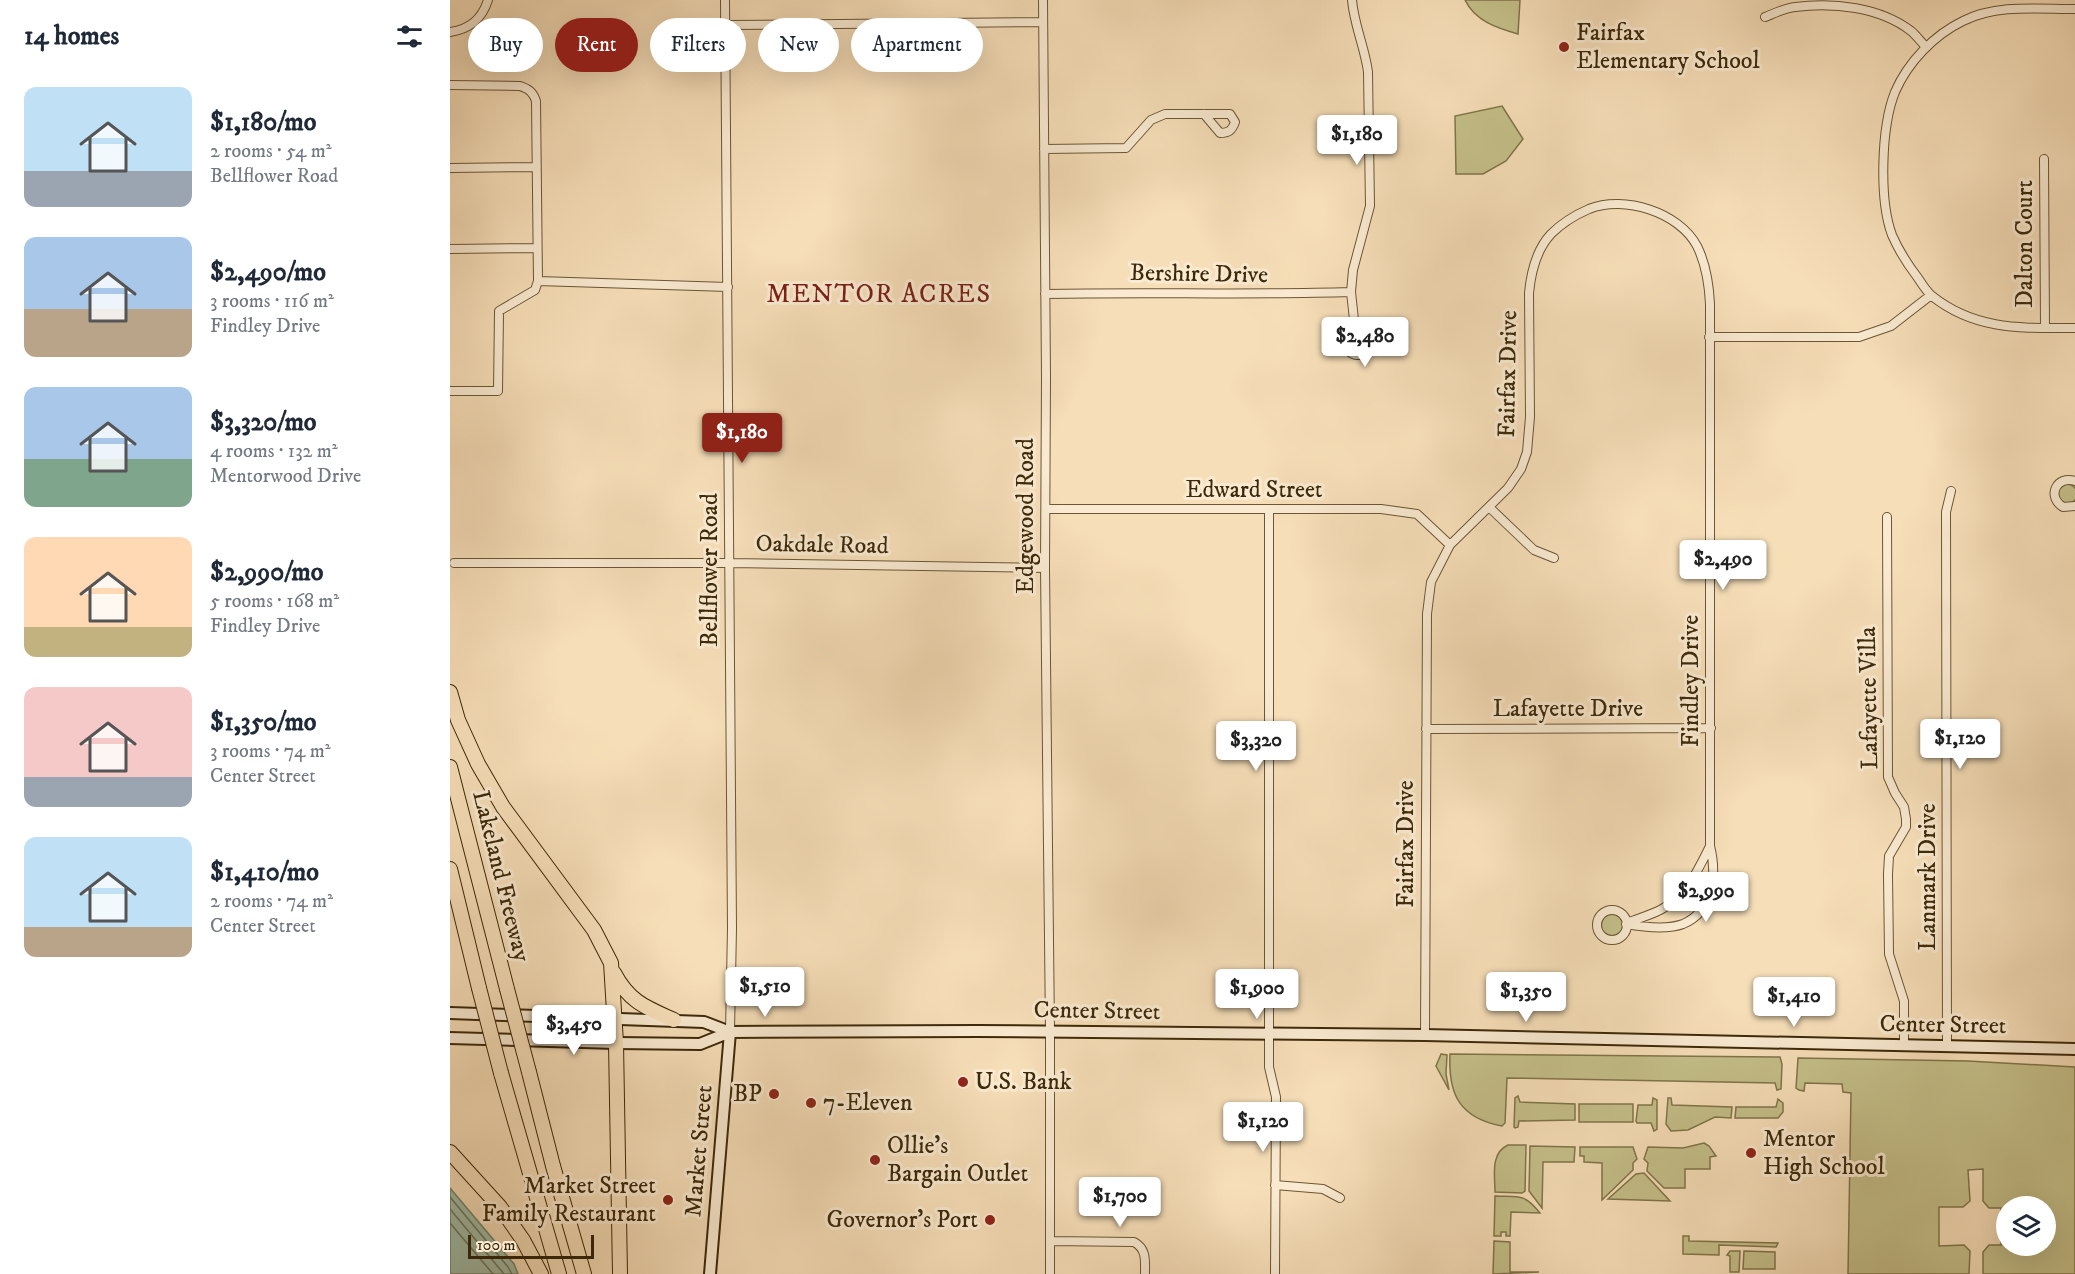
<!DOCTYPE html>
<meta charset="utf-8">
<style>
:root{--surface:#fff;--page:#f2f2f3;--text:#1f2937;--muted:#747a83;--accent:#8f2418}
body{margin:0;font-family:"IM FELL DW Pica",serif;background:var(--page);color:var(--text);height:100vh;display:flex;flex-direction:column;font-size:22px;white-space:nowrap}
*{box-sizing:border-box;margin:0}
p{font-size:20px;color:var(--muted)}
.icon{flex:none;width:33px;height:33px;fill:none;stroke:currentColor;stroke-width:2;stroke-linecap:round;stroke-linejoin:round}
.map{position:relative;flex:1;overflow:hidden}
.side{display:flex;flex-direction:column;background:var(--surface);width:450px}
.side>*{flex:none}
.hud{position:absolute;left:18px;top:18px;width:570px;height:54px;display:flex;gap:12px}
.fabs{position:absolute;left:1546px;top:1196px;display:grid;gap:12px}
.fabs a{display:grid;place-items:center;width:60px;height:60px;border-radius:50%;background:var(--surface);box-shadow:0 6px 24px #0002;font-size:30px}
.scale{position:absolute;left:18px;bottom:15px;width:126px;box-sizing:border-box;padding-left:6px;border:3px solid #3d2909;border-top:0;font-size:16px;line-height:21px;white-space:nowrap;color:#3d2909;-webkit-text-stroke:4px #f9ead1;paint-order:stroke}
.price{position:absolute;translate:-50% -51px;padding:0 14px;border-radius:6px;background:#fff;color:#222;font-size:20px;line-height:39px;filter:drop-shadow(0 2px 3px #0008)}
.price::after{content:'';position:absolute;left:50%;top:36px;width:18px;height:14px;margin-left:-9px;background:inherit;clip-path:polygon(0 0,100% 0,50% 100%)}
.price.on{background:var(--accent);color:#fff}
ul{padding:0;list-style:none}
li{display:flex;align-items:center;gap:18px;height:150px;padding:0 24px}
li span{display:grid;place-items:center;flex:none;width:168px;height:120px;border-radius:12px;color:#555}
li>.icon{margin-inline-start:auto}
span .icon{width:72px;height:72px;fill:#fffc;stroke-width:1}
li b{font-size:26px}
h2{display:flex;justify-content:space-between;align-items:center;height:72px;padding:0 24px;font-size:26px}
.pill{padding:0 21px;border-radius:27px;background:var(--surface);box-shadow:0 6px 24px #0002;font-size:21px;line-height:54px}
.pill.on{background:var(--accent);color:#fff}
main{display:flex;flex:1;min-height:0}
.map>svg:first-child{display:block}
</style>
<main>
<section class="side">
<h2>14 homes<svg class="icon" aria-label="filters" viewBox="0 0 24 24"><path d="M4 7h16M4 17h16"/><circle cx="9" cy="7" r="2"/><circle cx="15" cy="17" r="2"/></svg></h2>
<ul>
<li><span style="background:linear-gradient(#bfe0f5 70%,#9aa5b1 0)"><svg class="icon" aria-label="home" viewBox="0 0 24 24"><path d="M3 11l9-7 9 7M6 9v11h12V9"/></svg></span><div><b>$1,180/mo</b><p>2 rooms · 54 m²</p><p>Bellflower Road</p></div></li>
<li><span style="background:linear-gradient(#a9c7e8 60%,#b9a48a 0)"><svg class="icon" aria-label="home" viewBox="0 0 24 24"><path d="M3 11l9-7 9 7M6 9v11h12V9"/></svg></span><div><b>$2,490/mo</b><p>3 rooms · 116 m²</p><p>Findley Drive</p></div></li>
<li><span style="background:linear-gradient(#a9c7e8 60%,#7fa58c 0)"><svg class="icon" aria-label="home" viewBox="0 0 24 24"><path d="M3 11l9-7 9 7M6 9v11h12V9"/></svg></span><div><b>$3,320/mo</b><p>4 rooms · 132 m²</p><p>Mentorwood Drive</p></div></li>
<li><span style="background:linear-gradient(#ffd9b3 75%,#c2b280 0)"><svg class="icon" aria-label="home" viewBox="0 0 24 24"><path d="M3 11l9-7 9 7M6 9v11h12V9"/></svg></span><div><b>$2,990/mo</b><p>5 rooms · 168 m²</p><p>Findley Drive</p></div></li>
<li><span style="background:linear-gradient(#f6c9c9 75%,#9aa5b1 0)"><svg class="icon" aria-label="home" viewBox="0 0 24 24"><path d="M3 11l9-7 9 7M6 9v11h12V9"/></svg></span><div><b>$1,350/mo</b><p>3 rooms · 74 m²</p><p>Center Street</p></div></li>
<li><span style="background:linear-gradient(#bfe0f5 75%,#b9a48a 0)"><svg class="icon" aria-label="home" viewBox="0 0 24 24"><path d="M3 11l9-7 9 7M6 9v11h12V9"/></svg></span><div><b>$1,410/mo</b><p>2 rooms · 74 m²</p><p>Center Street</p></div></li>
</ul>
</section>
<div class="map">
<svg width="1625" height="1274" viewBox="0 0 1625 1274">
<rect width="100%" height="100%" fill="#f6deb8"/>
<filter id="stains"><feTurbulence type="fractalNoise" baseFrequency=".00333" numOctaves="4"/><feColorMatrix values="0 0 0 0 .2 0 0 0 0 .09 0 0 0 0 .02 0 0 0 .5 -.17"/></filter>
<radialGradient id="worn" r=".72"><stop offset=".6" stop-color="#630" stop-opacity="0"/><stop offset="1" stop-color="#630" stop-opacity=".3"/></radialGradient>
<path fill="#c4bf89" stroke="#807449" stroke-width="1.5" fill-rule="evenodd" d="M 1015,0 L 1070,0 L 1068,34 C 1047,28 1025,21 1015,0 Z
M 1052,106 L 1073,139 L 1056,161 L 1033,174 L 1006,174 L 1005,116 Z
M1607 494a10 10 0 1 1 20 0a10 10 0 1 1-20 0Z
M1149 925a12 12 0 1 1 24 0a12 12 0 1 1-24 0Z
M 991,1054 L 997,1055 L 996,1074 L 999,1090 L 986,1066 Z
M 1000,1054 L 1328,1057 L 1330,1057 L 1332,1064 L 1331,1089 L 1327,1090 L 1325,1083 L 1057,1078 L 1055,1123 L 1052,1126 C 1010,1118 998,1095 1000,1054 Z
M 1348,1058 L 1518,1061 L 1625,1067 L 1625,1274 L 1533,1274 L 1533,1252 L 1539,1245 L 1551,1245 L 1551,1208 L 1539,1208 L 1533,1201 L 1533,1169 L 1518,1170 L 1520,1201 L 1513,1207 L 1489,1207 L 1489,1246 L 1514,1245 L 1520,1251 L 1519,1274 L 1398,1274 L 1401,1093 L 1393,1092 L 1392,1084 L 1355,1083 L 1354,1091 L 1349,1090 L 1346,1088 ZM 1557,1206 L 1596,1206 L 1596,1245 L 1557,1245 Z
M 1068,1096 L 1070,1102 L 1125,1104 L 1125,1120 L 1069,1121 L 1068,1127 L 1065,1128 L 1064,1127 L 1065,1098 Z
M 1203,1098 L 1207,1100 L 1207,1129 L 1204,1131 L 1201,1123 L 1187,1123 L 1186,1121 L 1188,1105 L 1202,1105 Z
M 1218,1098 L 1221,1098 L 1222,1105 L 1282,1107 L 1281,1118 L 1265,1117 L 1238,1130 L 1221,1131 L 1216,1124 Z
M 1328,1099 L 1333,1103 L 1333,1112 L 1328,1118 L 1285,1118 L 1286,1107 L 1326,1107 Z
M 1129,1104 L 1183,1104 L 1183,1122 L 1129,1122 Z
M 1254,1143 L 1259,1146 L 1266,1156 L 1260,1157 L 1260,1169 L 1235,1169 L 1235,1188 L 1214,1188 L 1197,1171 L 1198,1163 L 1194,1159 L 1198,1147 L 1233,1148 Z
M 1058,1145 L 1076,1145 L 1075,1191 L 1072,1193 L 1045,1192 C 1045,1176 1040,1153 1058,1145 Z
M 1080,1146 L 1125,1147 L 1124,1162 L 1093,1162 L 1092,1208 L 1079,1191 Z
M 1130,1147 L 1183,1147 L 1187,1159 L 1183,1163 L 1183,1170 L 1152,1200 L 1152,1163 L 1134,1162 L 1134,1156 L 1130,1156 Z
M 1194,1173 L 1220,1201 L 1158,1199 L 1186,1174 Z
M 1045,1196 C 1069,1197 1074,1193 1090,1213 L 1061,1212 L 1060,1236 L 1056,1236 L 1056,1232 L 1051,1232 L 1051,1236 L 1044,1236 Z
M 1233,1236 L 1239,1236 L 1239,1241 L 1328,1243 L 1326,1247 L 1269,1245 L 1269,1255 L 1233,1254 Z
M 1044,1241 L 1060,1242 L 1060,1272 L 1089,1272 L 1043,1274 Z
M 1280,1251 L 1290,1251 L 1289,1272 L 1280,1272 L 1280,1256 L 1277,1255 Z
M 1294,1251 L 1325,1252 L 1325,1269 L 1293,1269 Z"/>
<path fill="#9ebdaa" stroke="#77826a" stroke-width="1.5" d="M 0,1188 L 64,1264 L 68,1274 L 0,1274 Z"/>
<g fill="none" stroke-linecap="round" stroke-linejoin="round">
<path stroke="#6e735a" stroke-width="1.5" d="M 0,1197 L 58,1267 L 62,1274
M 0,1209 L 54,1274
M 0,1223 L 43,1274"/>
<defs>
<path id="street" d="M 275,0 L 282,928 L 280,1032
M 593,0 L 596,377 L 595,568 L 600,1032 L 600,1274
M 902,0 C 904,25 915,48 918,72 L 920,206 L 903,270 L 901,292 L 905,329
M 1625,9 C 1588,9 1547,4 1513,21 C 1484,35 1458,62 1445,92 C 1431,127 1429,200 1442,235 C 1449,251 1458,265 1468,278 C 1472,284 1476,291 1482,296 C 1526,331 1573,328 1625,328
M 1315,17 C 1325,13 1335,8 1345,7 C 1383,2 1430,7 1461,31 C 1466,35 1471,42 1476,47
M 276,25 L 593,22
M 0,32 C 20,29 32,19 38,0
M 0,85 L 70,86 C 79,89 83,92 86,101 L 88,281 L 278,287
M 594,149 L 676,148 L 701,120 L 715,114 L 780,114 L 785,122 C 782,131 778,133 770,133 L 754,114
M 1594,159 L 1595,328
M 0,168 L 86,167
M 0,249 L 86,248
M 595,294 C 697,292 799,295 901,292
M895 342a13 13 0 1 1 26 0a13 13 0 1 1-26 0Z
M 1259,337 L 1409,337 L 1441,326 L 1481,295
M 0,391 L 48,391 L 49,311 L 85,290 L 88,281
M 1625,481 C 1607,475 1596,496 1613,507 L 1625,506
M 1040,508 L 1084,550 L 1104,558
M 596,509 L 931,509 L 967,514 L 1000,545
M 819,510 L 819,1067 L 826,1097 L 825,1274
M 1437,517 L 1438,777 L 1445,793 L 1454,807 L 1456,819 L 1456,827 L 1439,856 L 1438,874 L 1439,954 L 1454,1001 L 1454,1046
M 4,563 L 280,563 L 595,568
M 976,729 L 1261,728
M1147 925a15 15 0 1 1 30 0a15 15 0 1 1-30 0Z
M 1177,923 C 1189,918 1201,915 1212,909 C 1237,895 1248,870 1260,846
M 975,1035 L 977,614 L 981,582 L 1000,545 L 1058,488 L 1071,469 L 1077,452 L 1080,417 L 1079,293 C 1081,272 1086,250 1101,234 C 1112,223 1125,215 1139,209 C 1174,195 1229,212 1247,246 C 1256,264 1259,284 1260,304 L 1260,846 C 1267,874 1264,911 1233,924 C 1217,930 1193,927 1176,924
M 1497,1047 L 1496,512 L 1501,491
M 825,1185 L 873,1189 L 890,1198
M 600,1241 L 684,1242 C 697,1249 695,1261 695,1274"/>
<path id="secondary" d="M 0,1013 L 254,1022 L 280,1032
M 0,1038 L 166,1043 L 250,1044 L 280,1032 L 528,1031 L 975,1035 L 1625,1049
M 260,1274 L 280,1032"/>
<path id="highway" d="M 0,692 L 8,720 L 28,764 L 53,807 L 144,930 L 161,963 L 166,1043 L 170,1274
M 0,767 L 57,989
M 0,869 L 29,988
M 164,973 C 179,1002 197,1008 224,1020
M 79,1072 L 103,1166 L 134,1274
M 51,1073 L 109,1274
M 0,1152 L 50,1207 L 73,1240 L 91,1274"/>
</defs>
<use href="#street" stroke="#6b5635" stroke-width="10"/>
<use href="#secondary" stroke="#3d2909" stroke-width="14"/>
<use href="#highway" stroke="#3d2909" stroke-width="16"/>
<use href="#street" stroke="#f9ead1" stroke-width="8"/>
<use href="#secondary" stroke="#f9ead1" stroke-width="10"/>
<use href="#highway" stroke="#f6deb8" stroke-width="14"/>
<defs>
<path id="highway-bridge" d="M 29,988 L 51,1073
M 57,989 L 79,1072"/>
</defs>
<use href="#highway-bridge" stroke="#3d2909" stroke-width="16" stroke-linecap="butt"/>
<use href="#highway-bridge" stroke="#f6deb8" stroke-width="14"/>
</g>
<g fill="#8f2418" stroke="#f9ead1" stroke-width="2">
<circle cx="1114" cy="47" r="6"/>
<circle cx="513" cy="1082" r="6"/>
<circle cx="324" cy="1094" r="6"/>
<circle cx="361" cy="1103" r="6"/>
<circle cx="1301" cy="1153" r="6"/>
<circle cx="425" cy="1160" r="6"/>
<circle cx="218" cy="1200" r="6"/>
<circle cx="540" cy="1220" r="6"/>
</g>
<g text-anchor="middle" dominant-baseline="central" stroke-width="6" stroke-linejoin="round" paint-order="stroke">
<g font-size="24" fill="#3d2909" stroke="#f9ead1" text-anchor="start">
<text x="1126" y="33">Fairfax<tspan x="1126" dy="28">Elementary School</tspan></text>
<text x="525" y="1082">U.S. Bank</text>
<text x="312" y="1094" text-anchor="end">BP</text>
<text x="373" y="1103">7-Eleven</text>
<text x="1313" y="1139">Mentor<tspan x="1313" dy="28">High School</tspan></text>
<text x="437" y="1146">Ollie's<tspan x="437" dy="28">Bargain Outlet</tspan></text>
<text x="206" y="1186" text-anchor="end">Market Street<tspan x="206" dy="28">Family Restaurant</tspan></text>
<text x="528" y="1220" text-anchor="end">Governor's Port</text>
</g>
<g font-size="24" fill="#3d2909" stroke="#f9ead1">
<text transform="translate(1575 244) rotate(-90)">Dalton Court</text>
<text transform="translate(749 274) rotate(1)">Bershire Drive</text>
<text transform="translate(1058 374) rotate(-89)">Fairfax Drive</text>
<text x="804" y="490">Edward Street</text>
<text transform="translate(576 516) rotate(-90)">Edgewood Road</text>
<text transform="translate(372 545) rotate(1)">Oakdale Road</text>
<text transform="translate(260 570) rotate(-90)">Bellflower Road</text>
<text transform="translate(1241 681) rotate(-90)">Findley Drive</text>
<text transform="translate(1419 698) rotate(-91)">Lafayette Villa</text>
<text x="1118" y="709">Lafayette Drive</text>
<text transform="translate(956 844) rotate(-90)">Fairfax Drive</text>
<text transform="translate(51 876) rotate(76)">Lakeland Freeway</text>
<text transform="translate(1478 877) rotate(-90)">Lanmark Drive</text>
<text transform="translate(647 1011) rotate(1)">Center Street</text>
<text transform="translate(1493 1025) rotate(1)">Center Street</text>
<text transform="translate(249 1151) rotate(-85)">Market Street</text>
</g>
<g font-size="26" letter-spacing="1.5" fill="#7a1f14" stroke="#f9ead1">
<text x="429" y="294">MENTOR ACRES</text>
</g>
</g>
<rect width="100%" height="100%" filter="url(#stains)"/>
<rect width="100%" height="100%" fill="url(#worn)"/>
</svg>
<div class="fabs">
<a><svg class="icon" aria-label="layers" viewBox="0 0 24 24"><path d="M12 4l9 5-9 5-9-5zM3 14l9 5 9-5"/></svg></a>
</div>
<div class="scale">100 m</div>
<b class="price" style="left:907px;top:166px">$1,180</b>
<b class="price" style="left:915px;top:368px">$2,480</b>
<b class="price on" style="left:292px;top:464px">$1,180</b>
<b class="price" style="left:1273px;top:591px">$2,490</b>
<b class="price" style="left:1510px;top:770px">$1,120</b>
<b class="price" style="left:806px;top:772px">$3,320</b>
<b class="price" style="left:1256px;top:923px">$2,990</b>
<b class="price" style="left:315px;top:1018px">$1,510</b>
<b class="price" style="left:807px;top:1020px">$1,900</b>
<b class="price" style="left:1076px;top:1023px">$1,350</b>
<b class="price" style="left:1344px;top:1028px">$1,410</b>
<b class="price" style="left:124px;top:1056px">$3,450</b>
<b class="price" style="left:813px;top:1153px">$1,120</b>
<b class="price" style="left:670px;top:1228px">$1,700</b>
<div class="hud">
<a class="pill">Buy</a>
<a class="pill on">Rent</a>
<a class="pill">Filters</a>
<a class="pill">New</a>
<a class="pill">Apartment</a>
</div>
</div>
</main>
